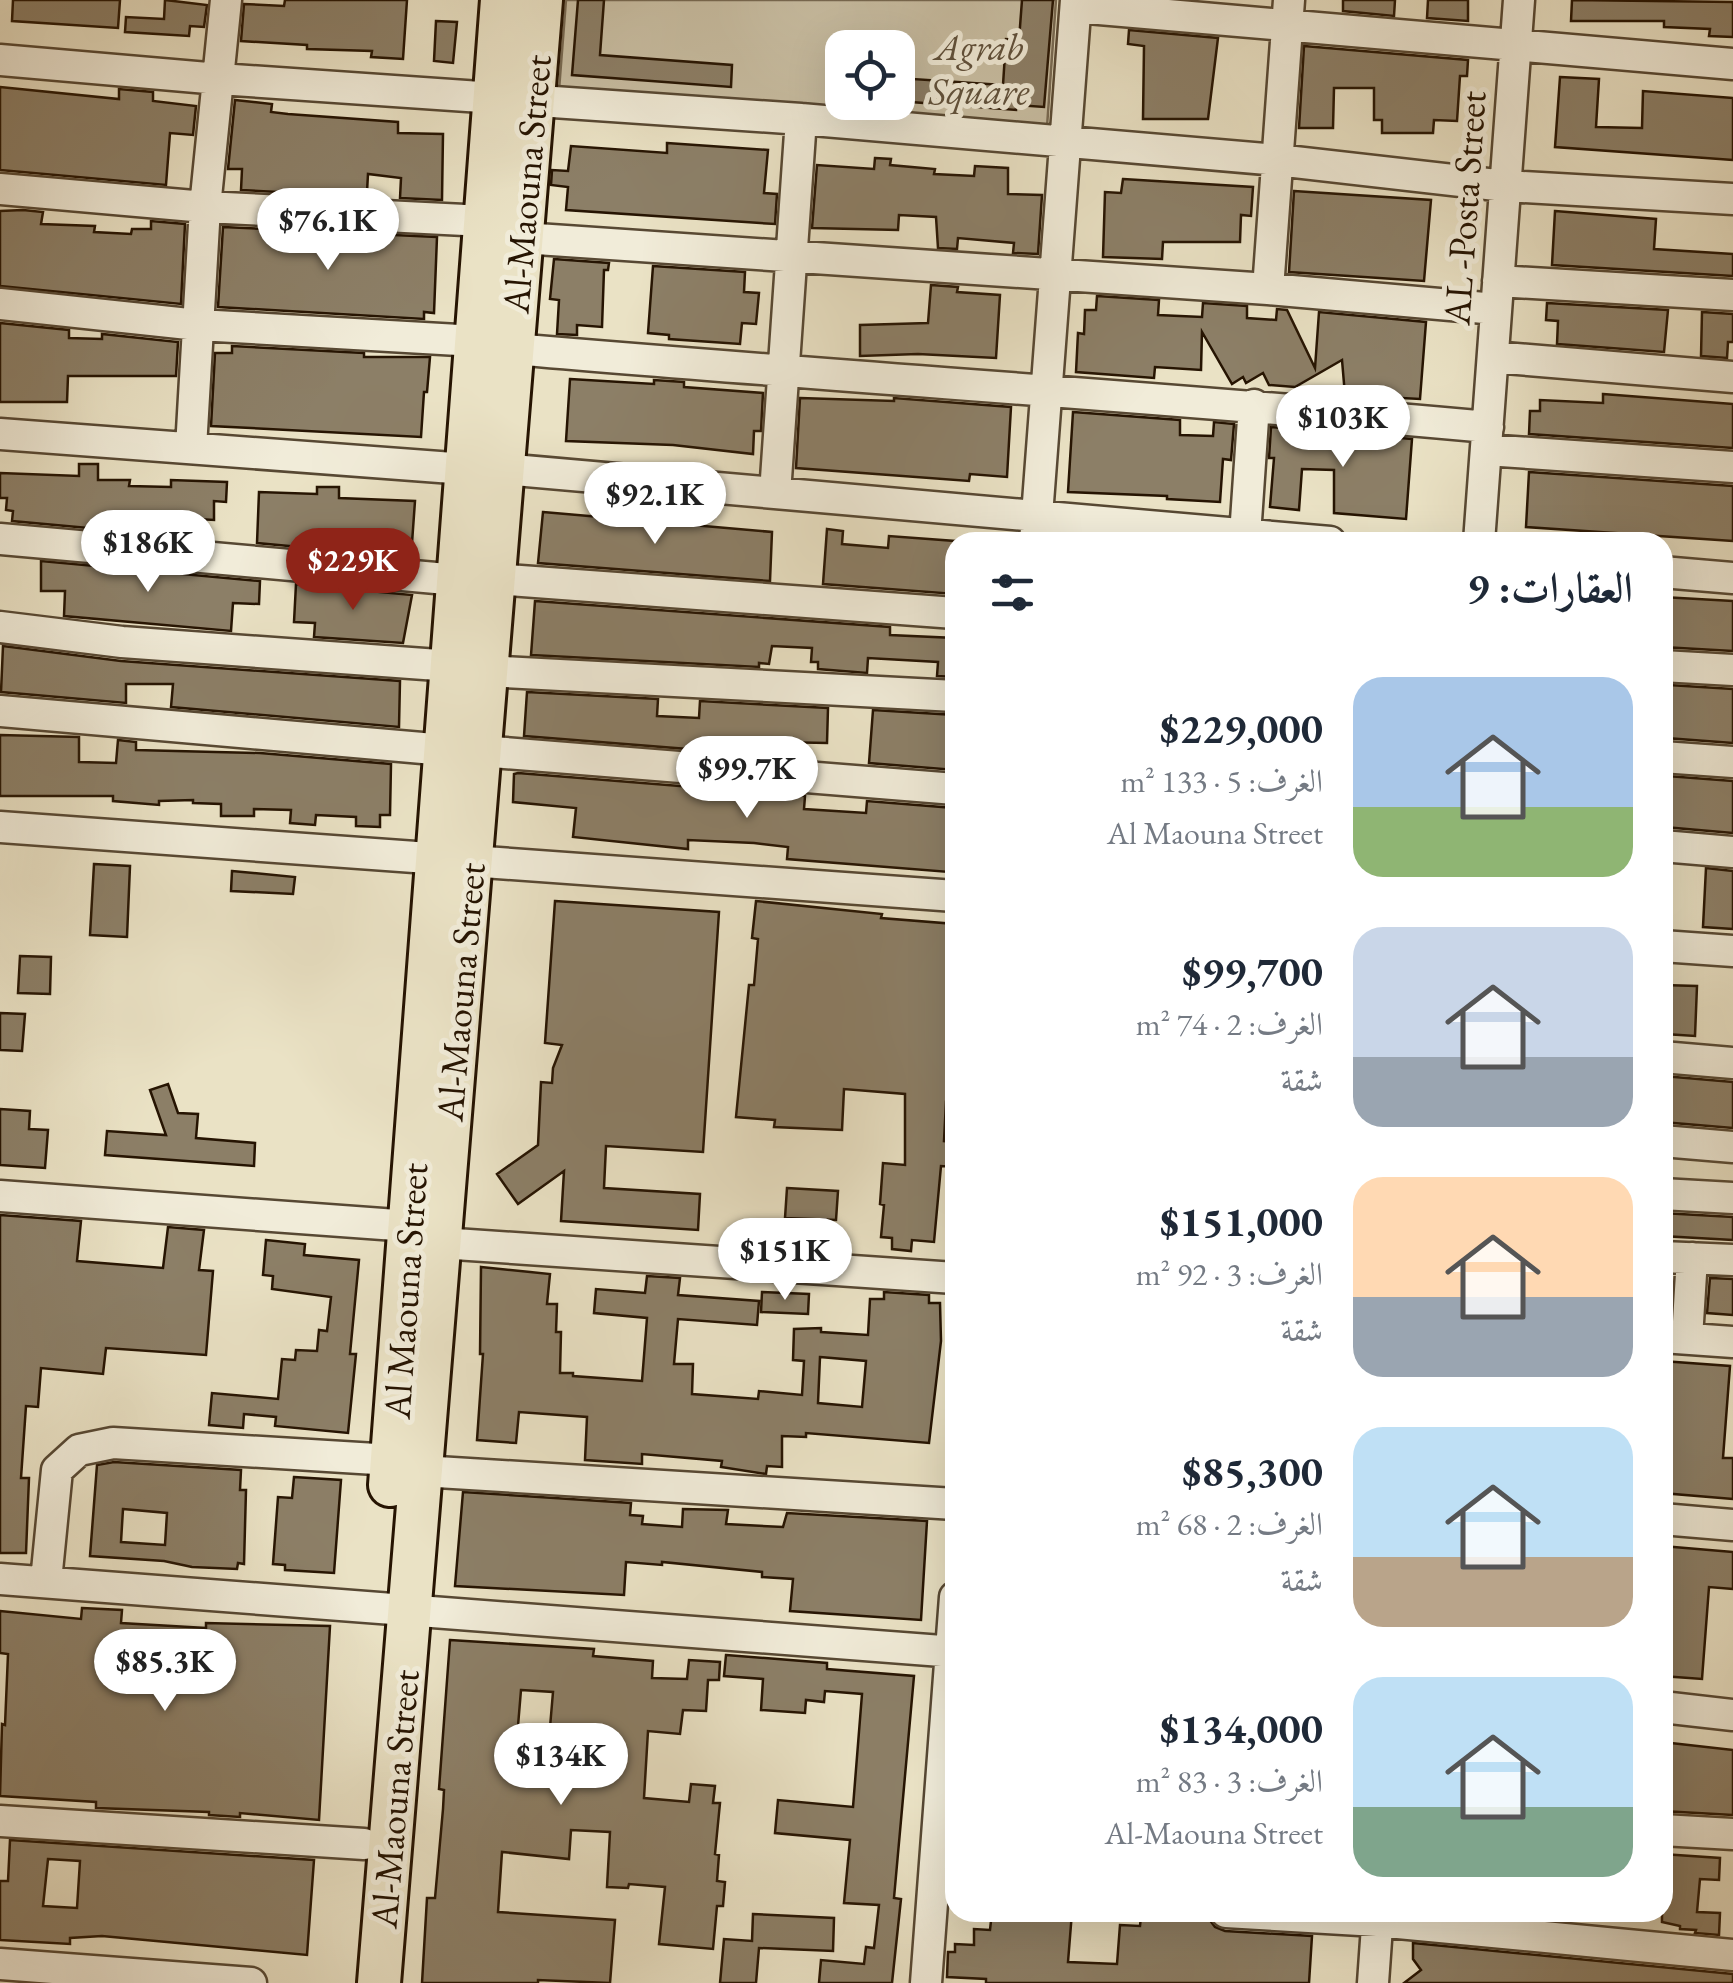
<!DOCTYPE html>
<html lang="ar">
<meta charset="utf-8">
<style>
:root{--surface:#fff;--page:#f6f6f7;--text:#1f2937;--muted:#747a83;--accent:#8f2418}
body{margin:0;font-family:"EB Garamond",Amiri,serif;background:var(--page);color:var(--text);direction:rtl;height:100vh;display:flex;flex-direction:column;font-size:38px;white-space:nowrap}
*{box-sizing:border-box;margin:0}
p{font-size:32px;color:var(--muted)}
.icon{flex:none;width:55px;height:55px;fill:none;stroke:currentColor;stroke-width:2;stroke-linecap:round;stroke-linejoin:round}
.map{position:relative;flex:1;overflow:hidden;direction:ltr}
.details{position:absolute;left:945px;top:532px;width:728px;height:1390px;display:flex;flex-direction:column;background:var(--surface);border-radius:30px;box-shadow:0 10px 40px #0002;direction:rtl}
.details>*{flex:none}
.buttons{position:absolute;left:825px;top:30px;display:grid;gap:20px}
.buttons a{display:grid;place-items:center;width:90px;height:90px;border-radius:20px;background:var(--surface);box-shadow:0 10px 40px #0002;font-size:50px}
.price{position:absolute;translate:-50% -85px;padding:0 22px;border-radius:35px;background:#fff;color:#222;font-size:32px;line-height:65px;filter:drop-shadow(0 2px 5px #0008)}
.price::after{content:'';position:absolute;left:50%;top:60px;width:30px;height:22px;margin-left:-15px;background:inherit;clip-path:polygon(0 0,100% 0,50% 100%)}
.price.selected{background:var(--accent);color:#fff}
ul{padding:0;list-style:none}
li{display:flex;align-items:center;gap:30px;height:250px;padding:0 40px}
li span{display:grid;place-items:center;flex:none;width:280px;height:200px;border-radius:30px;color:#555}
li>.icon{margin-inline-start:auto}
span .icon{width:120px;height:120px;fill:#fffc;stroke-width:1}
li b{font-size:42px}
h2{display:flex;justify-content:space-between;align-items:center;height:120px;padding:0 40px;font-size:42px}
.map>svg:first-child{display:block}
</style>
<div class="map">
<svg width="1733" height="1983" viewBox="0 0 1733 1983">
<rect width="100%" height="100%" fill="#eae2c5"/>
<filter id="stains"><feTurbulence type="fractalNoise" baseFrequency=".002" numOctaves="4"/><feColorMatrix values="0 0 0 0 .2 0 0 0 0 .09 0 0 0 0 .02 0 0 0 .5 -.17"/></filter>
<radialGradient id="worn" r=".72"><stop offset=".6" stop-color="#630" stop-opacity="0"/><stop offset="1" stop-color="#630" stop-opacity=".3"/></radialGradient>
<path fill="#c9bfa4" stroke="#786a53" stroke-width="2.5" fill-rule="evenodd" d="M 566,0 L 1056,0 L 1046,141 L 558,103 ZM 842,48 L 898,48 L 898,102 L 842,102 Z"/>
<path fill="#8c7f67" stroke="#261402" stroke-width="2.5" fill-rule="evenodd" d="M 13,0 L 120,0 L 118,28 L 12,21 Z
M 165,0 L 207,5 L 204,27 L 190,26 L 189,36 L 125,32 L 126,17 L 164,19 Z
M 285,0 L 407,0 L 403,59 L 371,57 L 372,51 L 307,49 L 307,45 L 241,41 L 244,4 L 284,6 Z
M 578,0 L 604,0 L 600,55 L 732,65 L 731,87 L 572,75 Z
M 1022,0 L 1053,0 L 1044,107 L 1016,105 L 1016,110 L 898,101 L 898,78 L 1003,85 L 1006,39 L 1019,40 Z
M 1343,0 L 1395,0 L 1394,16 L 1343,11 Z
M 1428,0 L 1468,0 L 1468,21 L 1427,18 Z
M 1572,0 L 1733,2 L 1733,37 L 1709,36 L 1710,29 L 1664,27 L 1664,21 L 1571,21 Z
M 436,21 L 457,22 L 453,63 L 434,61 Z
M 1129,30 L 1218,38 L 1208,119 L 1143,119 L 1144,46 L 1128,44 Z
M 1304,46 L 1468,60 L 1467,76 L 1460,76 L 1457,121 L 1434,120 L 1433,133 L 1382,133 L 1382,120 L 1374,120 L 1374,88 L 1334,88 L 1333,128 L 1299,128 Z
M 1560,77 L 1599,79 L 1596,127 L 1642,128 L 1643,91 L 1733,98 L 1733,160 L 1555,147 Z
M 0,87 L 119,99 L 119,89 L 153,92 L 153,101 L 196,106 L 193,135 L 170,133 L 166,185 L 0,170 Z
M 235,100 L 272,104 L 271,112 L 288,114 L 398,122 L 398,133 L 443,134 L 442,200 L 400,198 L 401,178 L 368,174 L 367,192 L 353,191 L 353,196 L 241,190 L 242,169 L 228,169 Z
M 667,143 L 768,150 L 764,193 L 777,194 L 775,224 L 566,210 L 568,187 L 551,185 L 552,170 L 568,171 L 571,146 L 667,153 Z
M 875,158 L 891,159 L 890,165 L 935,169 L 934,174 L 974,176 L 975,166 L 1008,168 L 1008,194 L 1042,195 L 1038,254 L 1013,253 L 1014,243 L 958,238 L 957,249 L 938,248 L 936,217 L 899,215 L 898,230 L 812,228 L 817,165 L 874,169 Z
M 1123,179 L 1253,187 L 1251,216 L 1241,215 L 1240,242 L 1163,242 L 1162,259 L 1103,257 L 1105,192 L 1121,193 Z
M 1294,191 L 1431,200 L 1424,281 L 1289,272 Z
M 23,210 L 43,212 L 41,224 L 95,226 L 94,232 L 131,234 L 132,229 L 151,229 L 151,221 L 185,224 L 181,304 L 0,286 L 0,211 Z
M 1555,211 L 1656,219 L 1654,249 L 1733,254 L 1733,276 L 1552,265 Z
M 223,227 L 437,237 L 434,313 L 424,312 L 424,319 L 218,307 Z
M 554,259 L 609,263 L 608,270 L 604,270 L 602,327 L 577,325 L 577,335 L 557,334 L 559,300 L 550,299 Z
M 653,266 L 745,272 L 744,292 L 759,293 L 756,324 L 742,323 L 740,344 L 669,339 L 669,335 L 648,333 Z
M 931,285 L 958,287 L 957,292 L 1000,295 L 996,358 L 918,354 L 860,356 L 860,325 L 928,323 Z
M 1097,296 L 1159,300 L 1158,315 L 1202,317 L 1203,303 L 1247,306 L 1247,318 L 1276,320 L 1277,309 L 1287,310 L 1315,368 L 1319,312 L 1426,322 L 1420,399 L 1345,395 L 1342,360 L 1295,387 L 1269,385 L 1263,373 L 1246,383 L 1243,377 L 1232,384 L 1202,332 L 1201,370 L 1155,367 L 1154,378 L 1076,372 L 1078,333 L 1084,334 L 1085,310 L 1096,310 Z
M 1547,303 L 1668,310 L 1664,352 L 1557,344 L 1558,321 L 1546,320 Z
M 1702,312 L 1733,314 L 1733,342 L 1728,342 L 1727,358 L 1701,356 Z
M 0,323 L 69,330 L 69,338 L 102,339 L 102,334 L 178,342 L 176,376 L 68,376 L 67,402 L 0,402 Z
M 232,346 L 364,353 L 364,357 L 430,357 L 427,392 L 424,392 L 421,437 L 211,426 L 215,353 L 232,353 Z
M 570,379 L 654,384 L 654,380 L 684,382 L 684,387 L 763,393 L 761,431 L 754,431 L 753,454 L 673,445 L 566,441 Z
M 1603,394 L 1733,404 L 1733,448 L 1529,434 L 1530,411 L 1540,411 L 1540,400 L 1603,403 Z
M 800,398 L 894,401 L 894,398 L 1011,407 L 1007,477 L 970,474 L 969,481 L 796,468 Z
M 1073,412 L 1180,420 L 1180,435 L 1213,436 L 1214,422 L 1234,424 L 1231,460 L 1223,459 L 1220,502 L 1167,499 L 1167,496 L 1068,492 Z
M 1271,427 L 1412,439 L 1406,519 L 1334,513 L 1334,470 L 1302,469 L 1299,510 L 1270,507 L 1274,458 L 1269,458 Z
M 79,464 L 98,464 L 98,480 L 130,480 L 129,486 L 171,487 L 171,480 L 227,482 L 226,502 L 214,501 L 214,520 L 198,519 L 197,538 L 12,521 L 13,511 L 6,510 L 7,498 L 0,498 L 0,473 L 79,476 Z
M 1529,472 L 1733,486 L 1733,541 L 1526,527 Z
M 317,487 L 339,487 L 339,498 L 415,501 L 411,557 L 387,555 L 388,544 L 353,541 L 353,552 L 257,543 L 259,492 L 317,494 Z
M 543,512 L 772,532 L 770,581 L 538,563 Z
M 827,529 L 843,531 L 842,544 L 888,548 L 889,536 L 955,541 L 955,594 L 823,584 Z
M 41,561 L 260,581 L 259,604 L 233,603 L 231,631 L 64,616 L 65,591 L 41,591 Z
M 296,584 L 412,595 L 403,643 L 314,637 L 315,623 L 294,622 Z
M 1662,597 L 1733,601 L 1733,651 L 1662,647 Z
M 535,601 L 890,627 L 890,635 L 955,638 L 955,677 L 937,676 L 938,662 L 868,658 L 867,673 L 818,669 L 818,662 L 811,662 L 812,648 L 772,646 L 769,664 L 759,663 L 759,667 L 531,655 Z
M 3,646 L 121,661 L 400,681 L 399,727 L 171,707 L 173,684 L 126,684 L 126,703 L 1,692 Z
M 1669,685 L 1733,689 L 1733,743 L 1666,738 Z
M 527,692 L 658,699 L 657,716 L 699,718 L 700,701 L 828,708 L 827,743 L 776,742 L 775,756 L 524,736 Z
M 873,710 L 955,715 L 955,770 L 869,763 Z
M 0,735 L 79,737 L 79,762 L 116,763 L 118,740 L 136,742 L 136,750 L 260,753 L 391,764 L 390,815 L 380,815 L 380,827 L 356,826 L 356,817 L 316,815 L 315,825 L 290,823 L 291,810 L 254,809 L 254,816 L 221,816 L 221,804 L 193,803 L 193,800 L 159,801 L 159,805 L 113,801 L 113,796 L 0,796 Z
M 518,773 L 805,796 L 804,809 L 866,813 L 867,801 L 954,808 L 949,872 L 787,859 L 788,847 L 754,843 L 688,840 L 688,849 L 573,837 L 576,808 L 513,802 L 514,774 Z
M 1667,776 L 1733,781 L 1733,833 L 1664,827 Z
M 94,864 L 130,866 L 127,937 L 90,935 Z
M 1706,868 L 1733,871 L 1733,929 L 1703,927 Z
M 232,871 L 295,877 L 293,894 L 231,891 Z
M 555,901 L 719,912 L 703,1152 L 606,1146 L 604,1188 L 700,1194 L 698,1230 L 561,1221 L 564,1171 L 518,1204 L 497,1174 L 538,1145 L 541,1082 L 552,1083 L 553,1068 L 562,1045 L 545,1043 Z
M 756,901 L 882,914 L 881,918 L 955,924 L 955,1103 L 946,1102 L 944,1141 L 955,1142 L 955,1167 L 941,1166 L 934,1242 L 912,1240 L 911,1251 L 892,1249 L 892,1238 L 881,1237 L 884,1205 L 880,1204 L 883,1163 L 905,1165 L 905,1094 L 844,1089 L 842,1130 L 774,1127 L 775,1120 L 736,1117 L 749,985 L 754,985 L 758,939 L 752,938 Z
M 20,956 L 51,957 L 50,994 L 18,993 Z
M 1662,985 L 1697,986 L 1695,1036 L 1665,1034 L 1667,1004 L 1662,1003 Z
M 0,1013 L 25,1014 L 22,1051 L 0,1050 Z
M 1663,1076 L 1733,1082 L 1733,1128 L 1662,1122 Z
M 168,1084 L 178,1113 L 198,1114 L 196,1138 L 255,1143 L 254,1166 L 105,1155 L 107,1131 L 166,1135 L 150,1090 Z
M 0,1109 L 30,1111 L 29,1129 L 48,1130 L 45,1168 L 0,1165 Z
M 787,1188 L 838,1191 L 836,1220 L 785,1218 Z
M 1662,1213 L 1733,1217 L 1733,1240 L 1662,1236 Z
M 0,1215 L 81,1221 L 77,1261 L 163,1268 L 168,1227 L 204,1230 L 199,1270 L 213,1271 L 206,1355 L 106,1348 L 103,1374 L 41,1368 L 38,1407 L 26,1406 L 21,1478 L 29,1478 L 26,1553 L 0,1553 Z
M 266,1240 L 305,1244 L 304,1255 L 359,1260 L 350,1354 L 356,1354 L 348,1433 L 275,1426 L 276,1417 L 244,1414 L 243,1428 L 209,1425 L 212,1393 L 278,1399 L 282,1359 L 295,1360 L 296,1350 L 317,1351 L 319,1330 L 327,1331 L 331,1297 L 272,1289 L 273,1276 L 263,1275 Z
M 481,1267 L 550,1274 L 547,1304 L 557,1304 L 556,1332 L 561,1332 L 560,1373 L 573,1373 L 573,1376 L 642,1381 L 647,1318 L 594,1313 L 596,1289 L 645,1293 L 647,1276 L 680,1278 L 678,1295 L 759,1301 L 757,1325 L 678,1319 L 674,1364 L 693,1364 L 692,1394 L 758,1399 L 759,1391 L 802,1395 L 804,1361 L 793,1360 L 794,1329 L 821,1328 L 821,1332 L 868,1335 L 870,1299 L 884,1299 L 884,1292 L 929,1295 L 929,1303 L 940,1303 L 941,1341 L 929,1443 L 806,1433 L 806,1437 L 782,1436 L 782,1467 L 767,1466 L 766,1474 L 721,1467 L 722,1461 L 642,1454 L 642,1464 L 585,1460 L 587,1417 L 519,1412 L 516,1443 L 477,1440 L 483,1354 L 480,1354 ZM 820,1357 L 866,1361 L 862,1407 L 818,1403 Z
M 1710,1278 L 1733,1279 L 1733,1315 L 1707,1313 Z
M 762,1292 L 809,1294 L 808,1314 L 761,1312 Z
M 1662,1361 L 1730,1366 L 1723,1458 L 1733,1458 L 1733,1499 L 1662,1493 Z
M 114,1462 L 241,1470 L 240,1490 L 246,1490 L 244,1564 L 238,1563 L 237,1569 L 192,1567 L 164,1561 L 90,1556 L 97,1465 ZM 123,1509 L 167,1513 L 165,1545 L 121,1542 Z
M 294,1477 L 341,1480 L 334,1573 L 285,1570 L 285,1565 L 273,1564 L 278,1497 L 292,1498 Z
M 463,1492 L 631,1503 L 630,1515 L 643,1516 L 642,1524 L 682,1527 L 683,1509 L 728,1510 L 726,1524 L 783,1527 L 787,1513 L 927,1521 L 921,1620 L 790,1611 L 793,1579 L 762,1577 L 762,1572 L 662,1562 L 662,1565 L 626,1562 L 624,1595 L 455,1586 Z
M 1662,1546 L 1733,1552 L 1733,1589 L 1709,1587 L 1702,1679 L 1662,1676 Z
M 82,1608 L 122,1610 L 121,1623 L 206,1628 L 206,1623 L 330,1626 L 319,1820 L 240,1813 L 240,1817 L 209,1815 L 209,1812 L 96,1808 L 96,1802 L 0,1796 L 2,1724 L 5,1725 L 8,1654 L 0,1653 L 0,1611 L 81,1619 Z
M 450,1640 L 594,1649 L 593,1656 L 653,1661 L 652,1678 L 687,1679 L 689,1660 L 720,1662 L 719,1680 L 708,1680 L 706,1711 L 683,1710 L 680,1734 L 648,1731 L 644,1798 L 689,1802 L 691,1784 L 715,1786 L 713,1803 L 720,1803 L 715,1854 L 719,1855 L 717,1881 L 725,1882 L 723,1906 L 717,1906 L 713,1949 L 659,1944 L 665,1887 L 629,1884 L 628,1888 L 607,1887 L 610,1832 L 571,1830 L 569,1859 L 502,1852 L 498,1912 L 615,1920 L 610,1983 L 538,1980 L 538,1983 L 422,1983 L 427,1898 L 435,1898 L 443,1809 L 444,1790 L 439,1789 ZM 521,1690 L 553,1692 L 549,1739 L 517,1738 Z
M 726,1655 L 827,1663 L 827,1669 L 914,1676 L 894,1898 L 901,1899 L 892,1983 L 819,1983 L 821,1960 L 864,1964 L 866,1947 L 874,1948 L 879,1905 L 844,1903 L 850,1840 L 775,1833 L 778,1800 L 853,1807 L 862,1694 L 825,1691 L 824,1702 L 806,1700 L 805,1713 L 761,1710 L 763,1679 L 724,1676 Z
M 1662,1742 L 1733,1750 L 1733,1815 L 1662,1811 Z
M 10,1840 L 314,1860 L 307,1955 L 102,1936 L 70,1938 L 70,1944 L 0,1940 L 0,1881 L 8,1881 ZM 48,1859 L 80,1861 L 77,1908 L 43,1906 Z
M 1662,1854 L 1720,1858 L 1719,1880 L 1700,1879 L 1697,1912 L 1720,1913 L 1719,1935 L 1695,1933 L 1696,1930 L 1680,1929 L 1680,1926 L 1662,1922 Z
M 992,1912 L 1072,1912 L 1068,1962 L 1117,1964 L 1120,1925 L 1140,1926 L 1141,1916 L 1209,1919 L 1215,1927 L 1225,1931 L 1312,1936 L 1309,1983 L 986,1983 L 986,1979 L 947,1977 L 948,1952 L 955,1952 L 955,1944 L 974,1945 L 974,1929 L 990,1930 Z
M 753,1914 L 834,1918 L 833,1951 L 759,1948 L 756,1983 L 720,1983 L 724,1939 L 752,1941 Z
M 1413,1943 L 1733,1974 L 1733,1983 L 1404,1983 L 1421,1970 L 1413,1959 Z"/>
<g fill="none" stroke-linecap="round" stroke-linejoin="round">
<defs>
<path id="minor" d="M 1076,7 L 1733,64
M 0,60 L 219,79 L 801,119 L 1277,160 L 1505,186 L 1733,199
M 0,189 L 205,207 L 485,221
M 522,238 L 1268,289 L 1496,309
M 1498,281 L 1733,295
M 1268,289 L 1289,0
M 0,304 L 198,325 L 476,341
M 513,349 C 838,377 1163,397 1488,427
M 1493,357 L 1733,377
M 0,434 L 466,469
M 191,448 L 205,207 L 226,0
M 1486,450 L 1733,467
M 503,469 L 1330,542
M 775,493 L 801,119
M 1245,535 L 1254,405
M 0,539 L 458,580
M 1035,542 L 1076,0
M 1479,542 L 1519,0
M 1662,572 L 1733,578
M 494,579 L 955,613
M 0,627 L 122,642 L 452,666
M 1662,666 L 1733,670
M 486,671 L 955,696
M 0,711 L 445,750
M 480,751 L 955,789
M 1662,757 L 1733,762
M 0,827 L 955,896
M 1662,846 L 1733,852
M 1662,946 L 1733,951
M 1662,1057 L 1733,1063
M 1662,1141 L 1733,1147
M 1662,1194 L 1733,1198
M 0,1196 L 410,1226
M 440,1243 L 955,1278
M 1662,1257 L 1733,1260
M 1662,1337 L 1733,1342
M 1687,1338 L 1692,1258
M 421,1471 L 955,1504
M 1662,1519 L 1733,1525
M 0,1579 L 955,1652
M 46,1581 L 57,1470 L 79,1450 L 113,1443 L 392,1460
M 1662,1707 L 1733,1715
M 0,1821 L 364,1844
M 1662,1830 L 1733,1834
M 1226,1912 L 1377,1921 L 1733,1955
M 0,1964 L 251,1983
M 926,1983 L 955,1597
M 1373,1983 L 1378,1912"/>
<path id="highway" d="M 390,1485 L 502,0
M 379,1983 L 541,0"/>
</defs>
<use href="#minor" stroke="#574833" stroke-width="35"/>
<use href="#highway" stroke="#261402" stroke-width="48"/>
<use href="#minor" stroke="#f1ecd9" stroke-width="30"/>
<use href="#highway" stroke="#eae2c5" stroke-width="42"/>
</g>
<g text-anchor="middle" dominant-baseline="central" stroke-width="10" stroke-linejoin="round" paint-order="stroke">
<g font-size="38" font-style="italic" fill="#5f503b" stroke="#f1ecd9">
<text x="979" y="46">Agrab<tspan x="979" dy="44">Square</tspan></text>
</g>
<g font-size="38" fill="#261402" stroke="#f1ecd9">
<text transform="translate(526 184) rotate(-85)">Al-Maouna Street</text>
<text transform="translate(1464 208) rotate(-86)">AL -Posta Street</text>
<text transform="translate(460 992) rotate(-85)">Al-Maouna Street</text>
<text transform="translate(405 1291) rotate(-86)">Al Maouna Street</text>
<text transform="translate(394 1799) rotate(-85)">Al-Maouna Street</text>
</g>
</g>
<rect width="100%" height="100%" filter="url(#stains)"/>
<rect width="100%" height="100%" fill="url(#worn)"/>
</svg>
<div class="buttons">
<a><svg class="icon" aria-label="locate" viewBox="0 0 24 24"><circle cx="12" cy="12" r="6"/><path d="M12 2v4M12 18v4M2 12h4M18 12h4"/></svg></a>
</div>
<b class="price" style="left:328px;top:273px">$76.1K</b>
<b class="price" style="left:1343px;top:470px">$103K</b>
<b class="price" style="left:655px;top:547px">$92.1K</b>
<b class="price" style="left:148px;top:595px">$186K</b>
<b class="price selected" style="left:353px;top:613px">$229K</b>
<b class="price" style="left:747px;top:821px">$99.7K</b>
<b class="price" style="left:785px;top:1303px">$151K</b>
<b class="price" style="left:165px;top:1714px">$85.3K</b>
<b class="price" style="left:561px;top:1808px">$134K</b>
<section class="details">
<h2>العقارات: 9<svg class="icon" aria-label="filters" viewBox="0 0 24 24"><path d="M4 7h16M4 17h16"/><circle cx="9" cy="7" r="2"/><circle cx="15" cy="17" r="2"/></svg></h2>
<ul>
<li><span style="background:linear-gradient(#a9c7e8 65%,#8fb573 0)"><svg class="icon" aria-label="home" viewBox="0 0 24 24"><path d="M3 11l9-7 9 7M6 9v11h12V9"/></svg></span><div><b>$229,000</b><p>الغرف: 5 · 133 m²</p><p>Al Maouna Street</p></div></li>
<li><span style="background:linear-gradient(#c9d6e8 65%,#9aa5b1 0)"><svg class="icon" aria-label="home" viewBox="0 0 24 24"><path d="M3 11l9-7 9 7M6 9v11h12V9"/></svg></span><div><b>$99,700</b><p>الغرف: 2 · 74 m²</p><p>شقة</p></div></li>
<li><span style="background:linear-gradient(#ffd9b3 60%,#9aa5b1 0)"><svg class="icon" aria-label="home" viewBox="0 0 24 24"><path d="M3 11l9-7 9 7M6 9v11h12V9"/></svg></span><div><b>$151,000</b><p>الغرف: 3 · 92 m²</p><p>شقة</p></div></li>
<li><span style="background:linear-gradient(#bfe0f5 65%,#b9a48a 0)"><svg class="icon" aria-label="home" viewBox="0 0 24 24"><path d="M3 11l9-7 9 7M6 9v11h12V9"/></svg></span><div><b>$85,300</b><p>الغرف: 2 · 68 m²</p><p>شقة</p></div></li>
<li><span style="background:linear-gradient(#bfe0f5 65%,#7fa58c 0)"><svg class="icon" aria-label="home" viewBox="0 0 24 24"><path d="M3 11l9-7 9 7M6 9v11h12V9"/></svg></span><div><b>$134,000</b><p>الغرف: 3 · 83 m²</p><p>Al-Maouna Street</p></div></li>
</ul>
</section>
</div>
